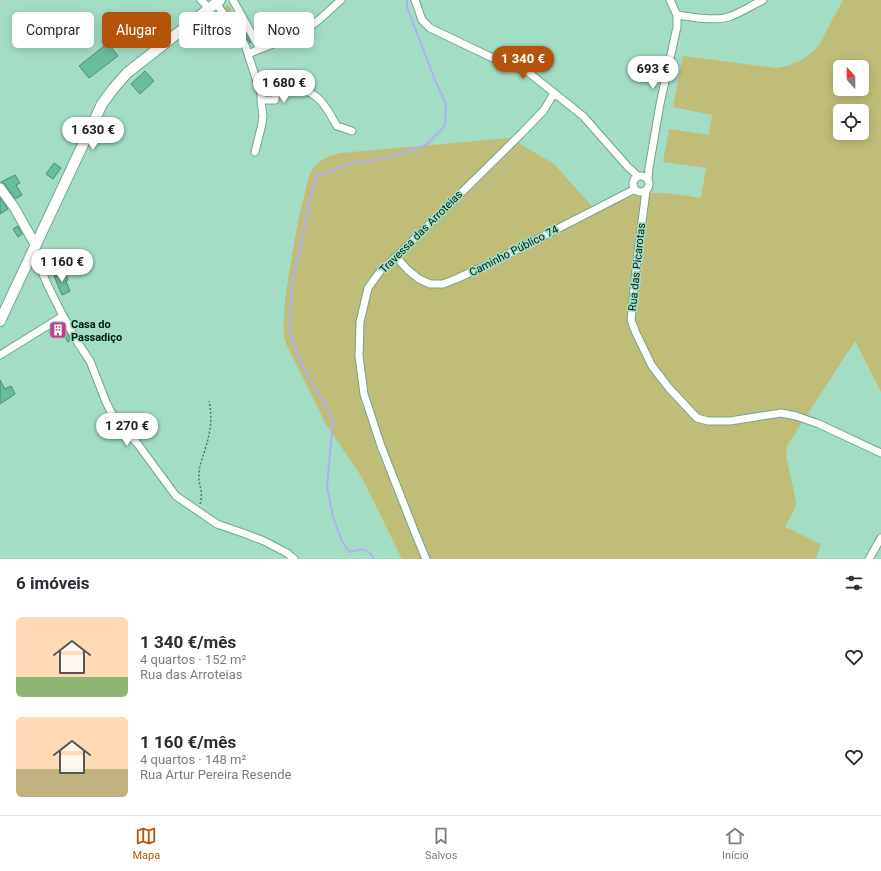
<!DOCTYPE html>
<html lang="pt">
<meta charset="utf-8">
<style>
:root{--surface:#fff;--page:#f2f2f3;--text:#2b2b33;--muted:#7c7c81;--line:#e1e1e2;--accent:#b45309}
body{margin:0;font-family:Roboto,sans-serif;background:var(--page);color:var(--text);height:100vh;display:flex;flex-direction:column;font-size:15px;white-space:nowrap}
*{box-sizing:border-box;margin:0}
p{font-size:13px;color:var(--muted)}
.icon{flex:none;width:22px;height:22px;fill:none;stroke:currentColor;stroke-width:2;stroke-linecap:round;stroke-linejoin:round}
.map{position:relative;height:559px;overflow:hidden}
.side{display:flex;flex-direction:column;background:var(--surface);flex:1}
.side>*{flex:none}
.guide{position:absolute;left:12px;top:12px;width:400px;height:36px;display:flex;gap:8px}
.needle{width:26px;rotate:339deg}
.tools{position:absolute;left:833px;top:60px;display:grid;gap:8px}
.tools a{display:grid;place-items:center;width:36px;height:36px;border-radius:6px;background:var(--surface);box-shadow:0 2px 10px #0003;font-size:20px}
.price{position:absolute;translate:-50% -34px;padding:0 9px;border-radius:14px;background:#fff;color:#222;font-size:13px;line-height:26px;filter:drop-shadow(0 1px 2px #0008)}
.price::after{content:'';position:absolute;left:50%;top:24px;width:12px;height:9px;margin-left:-6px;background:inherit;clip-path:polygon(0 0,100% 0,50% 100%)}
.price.active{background:var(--accent);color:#fff}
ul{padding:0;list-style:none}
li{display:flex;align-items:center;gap:12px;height:100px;padding:0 16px}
li span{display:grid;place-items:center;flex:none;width:112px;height:80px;border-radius:6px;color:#555}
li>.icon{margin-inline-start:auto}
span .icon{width:48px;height:48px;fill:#fffc;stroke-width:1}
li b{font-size:17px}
h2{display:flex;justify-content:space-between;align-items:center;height:48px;padding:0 16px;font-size:17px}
.chip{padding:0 14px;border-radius:6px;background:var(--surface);box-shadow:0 2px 10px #0003;font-size:14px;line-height:36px}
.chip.active{background:var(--accent);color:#fff}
.tabs{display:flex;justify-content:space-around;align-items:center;height:56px;border-top:1px solid var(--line);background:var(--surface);font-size:11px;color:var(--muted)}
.tabs a{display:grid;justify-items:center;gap:2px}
.tabs .active{color:var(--accent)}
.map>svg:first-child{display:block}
</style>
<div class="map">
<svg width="881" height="559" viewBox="0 0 881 559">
<rect width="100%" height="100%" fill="#a3dec4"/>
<path fill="#c0bd78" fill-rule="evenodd" d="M 843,0 L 881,0 L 881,392 L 855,341 L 787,446 L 786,455 L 796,501 L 796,506 L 785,527 L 821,544 L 816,559 L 402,559 L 361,476 L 324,421 L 285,341 C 281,318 287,286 291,262 C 295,239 298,216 305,193 C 307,184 308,174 314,167 C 320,159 331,155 341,153 L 510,138 L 554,164 L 598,213 C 609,207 621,200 632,196 C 655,189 678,195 701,198 L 706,168 L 663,162 L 669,129 L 709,135 L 712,115 L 673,107 L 683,56 L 776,68 C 793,66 808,58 819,45 ZM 840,67 L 862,67 L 862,89 L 840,89 ZM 840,111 L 862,111 L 862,133 L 840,133 Z
M 228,5 L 238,21 L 235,24 L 224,8 Z"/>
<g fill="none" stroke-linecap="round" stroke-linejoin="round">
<path stroke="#b1aef3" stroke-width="2" d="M 374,559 L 370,553 L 363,549 L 349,552 L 342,541 L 333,517 L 327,486 L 333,422 L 324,403 L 302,365 L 289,330 L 292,286 L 311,196 L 317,176 L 355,162 L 384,159 L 426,145 L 445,126 L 446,104 L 435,80 L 407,7 L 407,0"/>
</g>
<path fill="#68bd9b" stroke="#518a72" d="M 242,27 L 251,42 L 250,43 L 240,29 Z
M 108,43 L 118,56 L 89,78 L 79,66 Z
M 145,71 L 154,81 L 140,94 L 131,84 Z
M 54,163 L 61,168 L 53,179 L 46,174 Z
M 15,175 L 20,183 L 16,185 L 22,195 L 15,199 L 5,184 L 1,182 Z
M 0,198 L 8,209 L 0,214 Z
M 18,226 L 22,234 L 18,237 L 13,229 Z
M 65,271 L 68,280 L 66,281 L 70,291 L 62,295 L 54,276 Z
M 61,323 L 71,340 L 68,342 L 61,331 L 52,337 L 49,331 Z
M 0,380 L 5,389 L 11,386 L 15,394 L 0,404 Z"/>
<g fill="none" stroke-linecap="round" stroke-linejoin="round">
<defs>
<path id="minor" d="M 201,0 L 209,8
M 415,0 L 422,20 L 430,28 L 499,61 L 528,72 L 583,116 L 628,167 L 638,176
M 216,3 L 245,45 L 248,54 L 260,49 L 233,0
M 677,15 C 692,17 718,22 731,16 C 742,12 752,5 763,0
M 260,49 L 302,33 L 320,19 L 341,0
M 248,54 L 261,94 L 261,100 L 275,100 L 277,90 C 285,90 292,90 300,90 C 320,92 328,111 337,126 L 352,131
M 255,152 L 261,128 L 263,117 L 261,100
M633 184a8 8 0 1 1 16 0a8 8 0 1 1-16 0Z
M 648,179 L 649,168 L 660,104 L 677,27 L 677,15 L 670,0
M 646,191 L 637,260 L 631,320 L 636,333 L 652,366 L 669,388 L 697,418 L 708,421 L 730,421 L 781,413 L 796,416 L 819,424 L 881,453
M 33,251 L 48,286 L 62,314 L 78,343 L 90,361 L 106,402 L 111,412 L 122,427 L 137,443 L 176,496 L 217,524 L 243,533 L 264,541 L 287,553 L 294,559
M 396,257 L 408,270 L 419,279 L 430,284 L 443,284 L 456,279 L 491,263 L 635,189
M 0,355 L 63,316
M 426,559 L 416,535 L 381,446 L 364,394 L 359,356 L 360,322 L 368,288 L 381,270 L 396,257 L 523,132 L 544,110 L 554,93
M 869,559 L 881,538"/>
<path id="tertiary" d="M 0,188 L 14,207 L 36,246"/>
<path id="secondary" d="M 0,321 L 102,104 L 113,89 L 127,73 L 220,0"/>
</defs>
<use href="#minor" stroke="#6da68e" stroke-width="9"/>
<use href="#tertiary" stroke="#6da68e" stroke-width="11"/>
<use href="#secondary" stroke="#6da68e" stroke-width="12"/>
<path stroke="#4e7564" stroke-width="1.5" stroke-dasharray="2 2" stroke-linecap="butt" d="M 200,504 C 204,492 198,485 199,474 C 199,467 202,459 204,453 C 210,434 213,420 209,401"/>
<use href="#minor" stroke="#fff" stroke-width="7"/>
<use href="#tertiary" stroke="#fff" stroke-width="9"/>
<use href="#secondary" stroke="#fff" stroke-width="10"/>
</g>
<defs>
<symbol id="building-square" viewBox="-11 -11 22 22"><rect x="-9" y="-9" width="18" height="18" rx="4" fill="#bd3f8e" stroke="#a3dec4"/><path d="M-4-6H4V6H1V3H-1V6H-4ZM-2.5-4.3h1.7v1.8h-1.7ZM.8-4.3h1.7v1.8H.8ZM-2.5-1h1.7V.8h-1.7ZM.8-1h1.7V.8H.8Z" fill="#fff"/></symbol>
</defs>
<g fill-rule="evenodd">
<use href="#building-square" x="48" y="320" width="20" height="20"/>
</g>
<g text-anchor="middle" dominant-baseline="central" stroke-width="3.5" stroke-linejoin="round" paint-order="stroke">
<g font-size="11" fill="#031910" stroke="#a3dec4">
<text transform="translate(421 232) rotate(-45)">Travessa das Arroteias</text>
<text transform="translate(514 251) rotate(-27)">Caminho Público 74</text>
<text transform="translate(637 267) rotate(-84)">Rua das Picarotas</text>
</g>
<g font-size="11" font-weight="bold" fill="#031910" stroke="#a3dec4" text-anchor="start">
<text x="71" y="324">Casa do<tspan x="71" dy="13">Passadiço</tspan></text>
</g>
</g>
</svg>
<div class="tools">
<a><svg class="needle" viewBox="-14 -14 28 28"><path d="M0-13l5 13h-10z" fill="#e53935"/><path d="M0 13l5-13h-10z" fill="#7c7c81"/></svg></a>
<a><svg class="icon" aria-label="locate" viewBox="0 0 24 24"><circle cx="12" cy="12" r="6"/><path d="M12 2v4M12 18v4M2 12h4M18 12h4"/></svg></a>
</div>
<b class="price active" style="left:523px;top:80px">1 340 €</b>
<b class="price" style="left:653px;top:90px">693 €</b>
<b class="price" style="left:284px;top:104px">1 680 €</b>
<b class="price" style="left:93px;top:151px">1 630 €</b>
<b class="price" style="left:62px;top:283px">1 160 €</b>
<b class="price" style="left:127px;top:447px">1 270 €</b>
<div class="guide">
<a class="chip">Comprar</a>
<a class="chip active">Alugar</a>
<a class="chip">Filtros</a>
<a class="chip">Novo</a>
</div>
</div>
<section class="side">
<h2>6 imóveis<svg class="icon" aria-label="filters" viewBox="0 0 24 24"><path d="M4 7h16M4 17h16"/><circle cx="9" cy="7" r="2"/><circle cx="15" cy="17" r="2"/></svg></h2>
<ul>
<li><span style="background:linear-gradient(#ffd9b3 75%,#8fb573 0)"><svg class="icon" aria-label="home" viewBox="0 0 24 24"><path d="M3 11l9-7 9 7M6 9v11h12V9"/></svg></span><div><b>1 340 €/mês</b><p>4 quartos · 152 m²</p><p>Rua das Arroteias</p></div><svg class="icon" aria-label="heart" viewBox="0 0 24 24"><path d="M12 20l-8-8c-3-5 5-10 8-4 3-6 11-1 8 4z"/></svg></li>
<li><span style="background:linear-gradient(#ffd9b3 65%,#c2b280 0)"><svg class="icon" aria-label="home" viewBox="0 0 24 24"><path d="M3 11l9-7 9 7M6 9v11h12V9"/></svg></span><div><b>1 160 €/mês</b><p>4 quartos · 148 m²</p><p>Rua Artur Pereira Resende</p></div><svg class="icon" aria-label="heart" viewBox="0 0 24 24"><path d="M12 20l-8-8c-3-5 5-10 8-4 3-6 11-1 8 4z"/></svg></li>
</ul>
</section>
<nav class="tabs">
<a class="active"><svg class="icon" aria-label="map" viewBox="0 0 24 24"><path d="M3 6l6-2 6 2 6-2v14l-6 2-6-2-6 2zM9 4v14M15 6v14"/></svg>Mapa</a>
<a><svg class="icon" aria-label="saved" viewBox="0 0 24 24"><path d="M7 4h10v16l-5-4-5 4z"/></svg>Salvos</a>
<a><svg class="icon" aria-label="home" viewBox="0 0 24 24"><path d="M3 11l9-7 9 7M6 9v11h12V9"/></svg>Início</a>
</nav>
